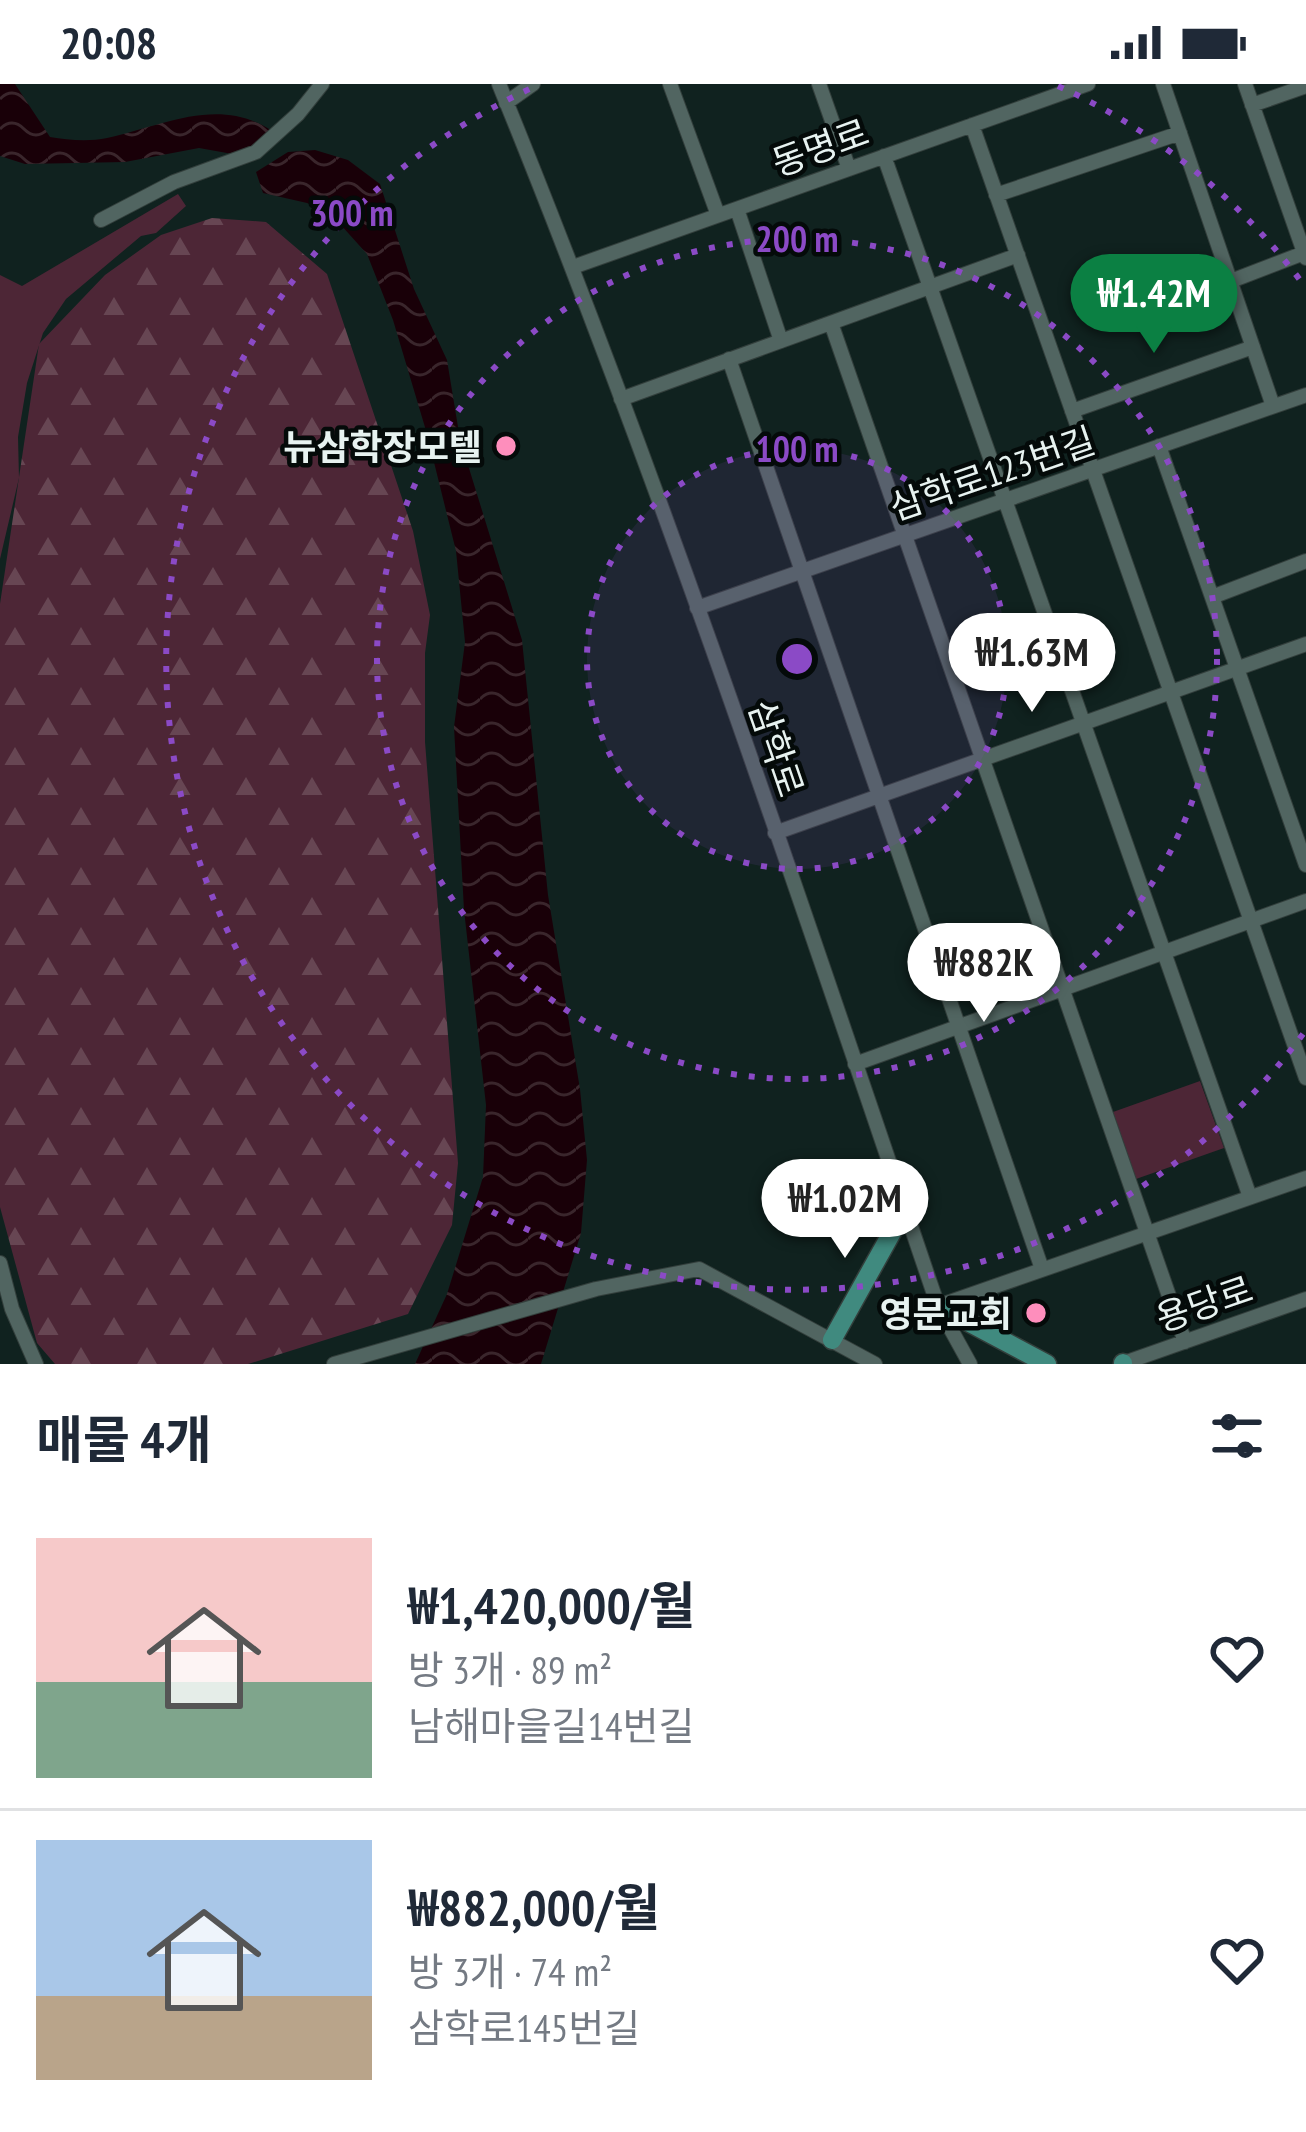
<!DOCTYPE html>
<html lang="ko">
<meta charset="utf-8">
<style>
:root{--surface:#fff;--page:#f6f6f7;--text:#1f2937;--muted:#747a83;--line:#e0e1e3;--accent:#0b8043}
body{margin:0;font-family:"PT Sans Narrow","Noto Sans KR",sans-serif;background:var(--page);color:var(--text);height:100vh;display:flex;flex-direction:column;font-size:45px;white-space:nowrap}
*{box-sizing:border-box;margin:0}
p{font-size:39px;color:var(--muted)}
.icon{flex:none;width:66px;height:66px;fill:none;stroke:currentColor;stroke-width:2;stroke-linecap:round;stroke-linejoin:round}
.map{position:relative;height:1280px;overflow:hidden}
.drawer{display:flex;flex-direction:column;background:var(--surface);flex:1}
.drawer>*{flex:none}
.price{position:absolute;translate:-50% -102px;padding:0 27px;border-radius:42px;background:#fff;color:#222;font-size:39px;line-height:78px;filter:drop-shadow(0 3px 6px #0008)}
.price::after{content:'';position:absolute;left:50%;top:72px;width:36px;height:27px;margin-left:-18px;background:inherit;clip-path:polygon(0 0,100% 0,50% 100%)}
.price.active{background:var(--accent);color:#fff}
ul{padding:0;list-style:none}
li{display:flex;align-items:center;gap:36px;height:300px;padding:0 36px}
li+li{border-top:3px solid var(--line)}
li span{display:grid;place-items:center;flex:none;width:336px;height:240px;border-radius:0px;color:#555}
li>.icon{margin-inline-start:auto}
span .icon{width:144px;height:144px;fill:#fffc;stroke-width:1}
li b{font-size:51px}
h2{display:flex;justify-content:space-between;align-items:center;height:144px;padding:0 36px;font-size:51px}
.status{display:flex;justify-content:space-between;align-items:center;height:84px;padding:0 60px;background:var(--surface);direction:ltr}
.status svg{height:33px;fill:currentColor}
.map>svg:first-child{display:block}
</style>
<div class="status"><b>20:08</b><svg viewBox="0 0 49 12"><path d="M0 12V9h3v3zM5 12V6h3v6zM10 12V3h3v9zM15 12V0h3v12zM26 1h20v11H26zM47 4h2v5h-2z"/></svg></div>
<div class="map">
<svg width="1306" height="1280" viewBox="0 0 1306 1280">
<defs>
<pattern id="forest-firs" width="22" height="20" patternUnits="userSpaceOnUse" patternTransform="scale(3)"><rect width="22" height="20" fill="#4d2636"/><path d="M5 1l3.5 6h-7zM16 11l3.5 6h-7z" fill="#674653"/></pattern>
<pattern id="water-waves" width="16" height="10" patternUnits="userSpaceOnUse" patternTransform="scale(3)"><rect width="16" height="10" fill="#190008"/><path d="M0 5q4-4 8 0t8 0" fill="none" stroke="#3a262c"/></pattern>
</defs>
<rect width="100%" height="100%" fill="#10221f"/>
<path fill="#4d2636" d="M 178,110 L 186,122 L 156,149 L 141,152 L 66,215 L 43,249 L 27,299 L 18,353 L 19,394 L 0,475 L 0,191 L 22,202 Z
M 1200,997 L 1224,1064 L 1136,1095 L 1113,1028 Z"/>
<path fill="url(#forest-firs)" d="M 212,134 L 266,138 L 327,190 L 413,447 L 430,531 L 425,569 L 425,658 L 458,1079 L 452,1141 L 408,1230 L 248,1280 L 55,1280 L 37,1259 L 0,1123 L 0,520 L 39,260 L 105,191 L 161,151 Z"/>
<path fill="url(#water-waves)" d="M 0,0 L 15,0 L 50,53 C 68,56 88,58 107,54 C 162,42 219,11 272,47 L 259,63 L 238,71 L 199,64 L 125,78 L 25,80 L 0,72 Z
M 315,66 L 348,76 L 380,100 L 414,205 L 447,276 L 460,355 L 522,556 L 548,811 L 580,1005 L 587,1076 L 581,1149 L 541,1280 L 415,1280 L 447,1210 L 483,1093 L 486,1021 L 464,826 L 454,643 L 465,558 L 456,467 L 427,350 L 393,236 L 367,170 L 331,130 L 307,119 L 263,109 L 256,88 L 288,68 Z"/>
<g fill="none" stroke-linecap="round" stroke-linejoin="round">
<defs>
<path id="minor" d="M 499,0 C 662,400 799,812 938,1222 L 970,1280
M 670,0 L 718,131
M 819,0 L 849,85
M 1163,0 L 1273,322
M 1245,0 L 1306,174
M 506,19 L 533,0
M 1252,21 L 1306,2
M 972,41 L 1306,994
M 884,72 L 1250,1113
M 996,111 L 1180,49
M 737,125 L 781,257
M 101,136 L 174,98 L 256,68 L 298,30 L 322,0
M 573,183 L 1088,0
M 1231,197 L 1304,169
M 831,239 L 1185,1258
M 729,275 L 1042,1185
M 621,315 L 1018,171
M 1072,327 L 1253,263
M 1159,362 L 1306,781
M 1212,513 L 1306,477
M 697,524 L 1306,311
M 775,749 L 1306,560
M 855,980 L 1306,817
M 0,1179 L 12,1225 L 36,1280
M 938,1222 L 1306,1094
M 334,1280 L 596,1205 L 699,1185 L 875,1280
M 1121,1280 L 1306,1215"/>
<path id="major" d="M 938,1222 L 1047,1280
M 832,1256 L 905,1125
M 1123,1280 L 1123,1279"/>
</defs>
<use href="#minor" stroke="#333f3c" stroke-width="16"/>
<use href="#major" stroke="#333f3c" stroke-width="21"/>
<use href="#minor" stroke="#516561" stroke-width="14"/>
<use href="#major" stroke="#408a7f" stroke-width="18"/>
</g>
<circle cx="797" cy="575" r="210" fill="#8b4ac6" fill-opacity=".12"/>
<g fill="none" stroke="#8b4ac6" stroke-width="6" stroke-dasharray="6 12">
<circle cx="797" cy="575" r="210"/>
<circle cx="797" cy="575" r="420"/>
<path d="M1303 950A630 630 0 1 1 536 2M1058 2A630 630 0 0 1 1303 200"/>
</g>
<g fill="#fe8ebc" stroke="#040a09" stroke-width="4.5">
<circle cx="506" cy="362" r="12"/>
<circle cx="1036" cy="1229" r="12"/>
</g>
<g text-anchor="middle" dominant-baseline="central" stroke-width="9" stroke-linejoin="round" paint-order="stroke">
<g font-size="36" fill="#e7f2f0" stroke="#040a09">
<text transform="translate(820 63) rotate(-20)">동명로</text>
<text transform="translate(992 389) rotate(-19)">삼학로123번길</text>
<text transform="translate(777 664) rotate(71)">삼학로</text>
<text transform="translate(1204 1219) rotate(-19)">용당로</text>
</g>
<g font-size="36" font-weight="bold" fill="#e7f2f0" stroke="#040a09" text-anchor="end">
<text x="482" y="362">뉴삼학장모텔</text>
<text x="1012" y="1229">영문교회</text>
</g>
</g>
<circle cx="797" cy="575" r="18" fill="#8b4ac6" stroke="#040a09" stroke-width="6"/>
<g font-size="36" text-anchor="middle" font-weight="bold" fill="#8b4ac6" stroke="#040a09" stroke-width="9" stroke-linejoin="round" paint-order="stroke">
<text x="352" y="142">300 m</text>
<text x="797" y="168">200 m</text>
<text x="797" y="378">100 m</text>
</g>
</svg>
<b class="price active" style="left:1154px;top:272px">₩1.42M</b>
<b class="price" style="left:1032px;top:631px">₩1.63M</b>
<b class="price" style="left:984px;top:941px">₩882K</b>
<b class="price" style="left:845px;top:1177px">₩1.02M</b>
</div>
<section class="drawer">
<h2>매물 4개<svg class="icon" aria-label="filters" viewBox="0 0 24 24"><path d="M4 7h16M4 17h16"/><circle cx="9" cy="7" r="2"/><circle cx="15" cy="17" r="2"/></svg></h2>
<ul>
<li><span style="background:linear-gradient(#f6c9c9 60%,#7fa58c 0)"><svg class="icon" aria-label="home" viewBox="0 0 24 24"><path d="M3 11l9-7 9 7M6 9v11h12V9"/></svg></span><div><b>₩1,420,000/월</b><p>방 3개 · 89 m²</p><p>남해마을길14번길</p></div><svg class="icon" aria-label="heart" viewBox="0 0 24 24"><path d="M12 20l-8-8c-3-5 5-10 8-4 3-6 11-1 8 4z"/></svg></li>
<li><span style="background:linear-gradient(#a9c7e8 65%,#b9a48a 0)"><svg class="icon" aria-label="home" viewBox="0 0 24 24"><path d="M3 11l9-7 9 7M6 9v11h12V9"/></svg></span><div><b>₩882,000/월</b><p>방 3개 · 74 m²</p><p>삼학로145번길</p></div><svg class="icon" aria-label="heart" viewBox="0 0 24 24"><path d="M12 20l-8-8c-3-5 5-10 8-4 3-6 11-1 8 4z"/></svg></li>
</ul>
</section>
